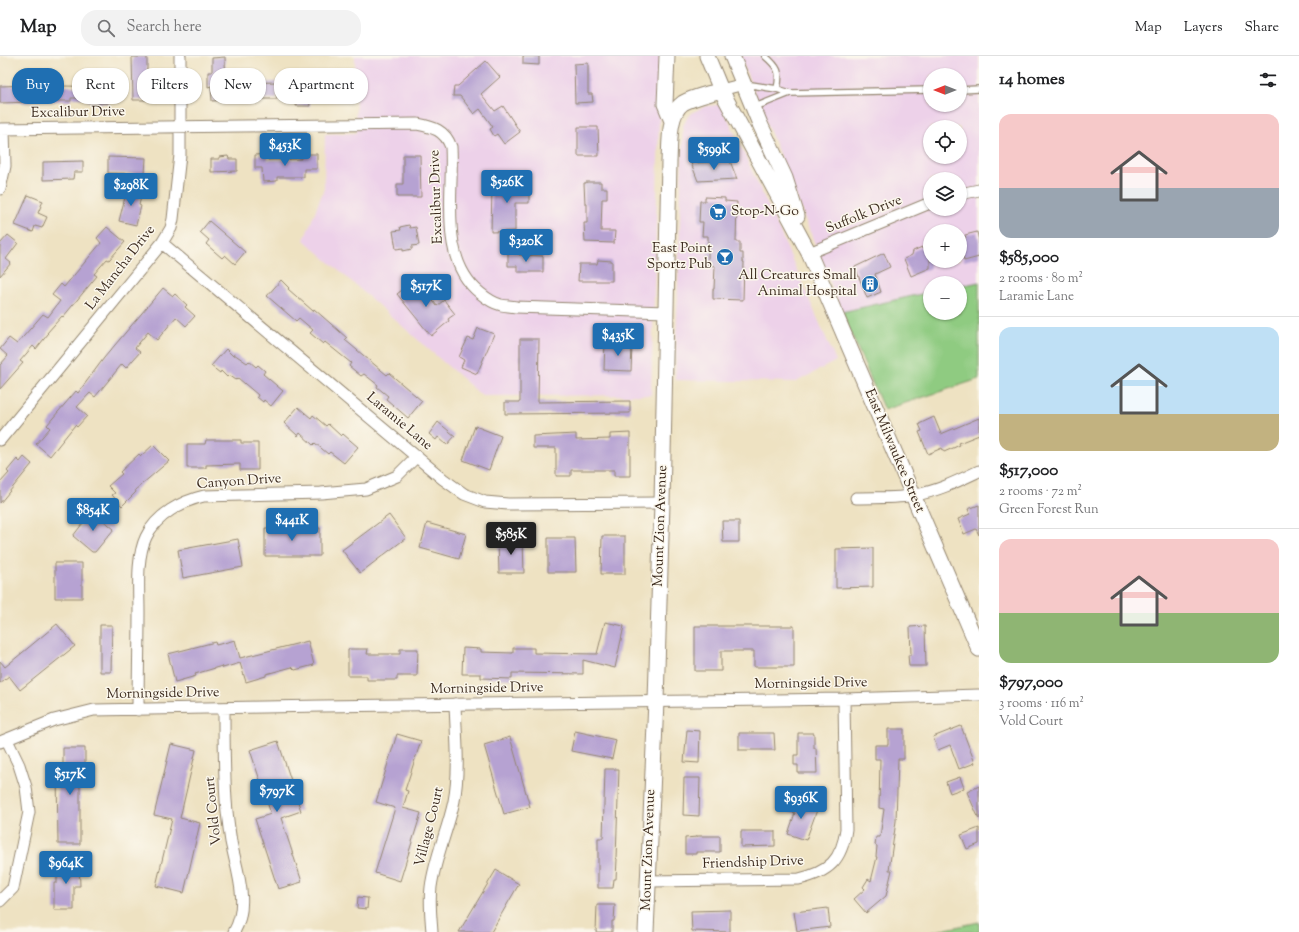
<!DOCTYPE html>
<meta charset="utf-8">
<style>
:root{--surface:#fff;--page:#f2f2f2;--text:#202124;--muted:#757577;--line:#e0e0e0;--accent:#1f6fb2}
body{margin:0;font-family:"Sorts Mill Goudy",serif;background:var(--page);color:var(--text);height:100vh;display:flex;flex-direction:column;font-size:15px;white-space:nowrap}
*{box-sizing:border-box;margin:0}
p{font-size:13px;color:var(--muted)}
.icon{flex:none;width:22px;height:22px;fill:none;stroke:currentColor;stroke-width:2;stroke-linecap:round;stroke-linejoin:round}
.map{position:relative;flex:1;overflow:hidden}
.panel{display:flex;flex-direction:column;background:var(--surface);width:320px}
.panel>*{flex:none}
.hud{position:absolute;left:12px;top:12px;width:380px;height:36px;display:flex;gap:8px}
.needle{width:26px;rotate:270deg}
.tools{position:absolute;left:923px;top:12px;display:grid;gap:8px}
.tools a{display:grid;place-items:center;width:44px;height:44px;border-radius:50%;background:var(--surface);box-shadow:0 1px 3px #0004;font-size:20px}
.price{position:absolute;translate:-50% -34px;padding:0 9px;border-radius:4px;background:var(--accent);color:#fff;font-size:13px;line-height:26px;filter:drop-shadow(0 1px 2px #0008)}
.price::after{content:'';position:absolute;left:50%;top:24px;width:12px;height:9px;margin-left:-6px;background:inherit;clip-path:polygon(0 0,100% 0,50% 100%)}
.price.on{background:#222;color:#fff}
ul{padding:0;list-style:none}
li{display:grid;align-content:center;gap:8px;height:212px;padding:0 20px}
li+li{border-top:1px solid var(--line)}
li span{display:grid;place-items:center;height:124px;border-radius:12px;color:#555}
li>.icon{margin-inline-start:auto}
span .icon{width:72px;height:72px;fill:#fffc;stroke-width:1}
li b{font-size:17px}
h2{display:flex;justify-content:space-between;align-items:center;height:48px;padding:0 20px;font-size:17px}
.chip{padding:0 14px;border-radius:16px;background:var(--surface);box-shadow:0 1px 3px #0004;font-size:14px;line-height:36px}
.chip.on{background:var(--accent);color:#fff}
header{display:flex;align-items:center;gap:24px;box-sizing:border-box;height:56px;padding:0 20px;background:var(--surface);border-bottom:1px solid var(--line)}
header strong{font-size:19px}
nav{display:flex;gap:22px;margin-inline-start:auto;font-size:14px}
.search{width:280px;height:36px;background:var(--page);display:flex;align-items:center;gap:10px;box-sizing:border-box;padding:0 14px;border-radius:16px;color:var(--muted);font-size:15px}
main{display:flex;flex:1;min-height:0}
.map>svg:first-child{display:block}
</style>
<header>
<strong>Map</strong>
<div class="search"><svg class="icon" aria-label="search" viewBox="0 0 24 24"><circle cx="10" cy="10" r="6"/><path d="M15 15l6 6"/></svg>Search here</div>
<nav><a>Map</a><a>Layers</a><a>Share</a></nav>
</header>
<main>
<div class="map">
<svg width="979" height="876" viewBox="0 0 979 876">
<rect width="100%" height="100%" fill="#fbf7ec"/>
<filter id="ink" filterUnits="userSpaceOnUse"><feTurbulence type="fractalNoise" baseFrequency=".025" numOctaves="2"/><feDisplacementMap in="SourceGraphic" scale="8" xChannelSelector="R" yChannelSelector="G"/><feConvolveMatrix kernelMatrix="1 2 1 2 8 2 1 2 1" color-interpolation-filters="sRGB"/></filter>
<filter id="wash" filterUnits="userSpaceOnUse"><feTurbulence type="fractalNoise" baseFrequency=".012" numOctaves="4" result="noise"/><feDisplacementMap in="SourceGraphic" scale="16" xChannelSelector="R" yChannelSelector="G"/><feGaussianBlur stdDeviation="0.9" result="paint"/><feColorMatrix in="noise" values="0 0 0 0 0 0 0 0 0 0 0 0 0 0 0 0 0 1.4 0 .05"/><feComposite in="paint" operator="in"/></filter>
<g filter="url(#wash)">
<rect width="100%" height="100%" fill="#eee2c2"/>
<path fill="#edd1e9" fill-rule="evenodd" d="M 355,0 L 661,0 L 651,339 L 482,340 L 304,184 L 324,133 L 325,78 L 356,77 Z
M 740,0 L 979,0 L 979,226 L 960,230 L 960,227 L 930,227 L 930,236 L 842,256 ZM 930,19 L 960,19 L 960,49 L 930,49 ZM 930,71 L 960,71 L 960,101 L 930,101 ZM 930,123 L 960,123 L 960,153 L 930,153 ZM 930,175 L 960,175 L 960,205 L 930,205 Z
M 718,49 L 721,50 L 724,54 L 780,176 L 836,305 L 796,326 L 675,324 L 683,70 L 687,62 L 693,56 L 706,50 Z"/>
<path fill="#8fcb81" stroke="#657a50" d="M 979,226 L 979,323 L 884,354 L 842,256 L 930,236 L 930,257 L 960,257 L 960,230 Z
M 979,866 L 979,876 L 932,876 Z"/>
<g id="blocks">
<path fill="#b6a2d2" d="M 523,0 L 539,0 L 539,9 L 523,8 Z
M 132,1 L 147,1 L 147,14 L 149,14 L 150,30 L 147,30 L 147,44 L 133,44 Z
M 225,1 L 226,44 L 212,45 L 211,30 L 208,31 L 208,16 L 212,16 L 212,2 Z
M 486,5 L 500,21 L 481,38 L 495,55 L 503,50 L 520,76 L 504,88 L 497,78 L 494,80 L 490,73 L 493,71 L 480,53 L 474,58 L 460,40 L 453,40 L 454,30 L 458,30 Z
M 588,7 L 588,38 L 592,38 L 593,46 L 575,47 L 574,8 Z
M 309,18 L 309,26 L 351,27 L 351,41 L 341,41 L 341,43 L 309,42 L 310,50 L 296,50 L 296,19 Z
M 276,26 L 277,43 L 244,43 L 244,27 Z
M 63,28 L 63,30 L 116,31 L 116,45 L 108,44 L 108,47 L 97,47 L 97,45 L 88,45 L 88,42 L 71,42 L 71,45 L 50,45 L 50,44 L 32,44 L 32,46 L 0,47 L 0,30 Z
M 578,71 L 598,71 L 599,100 L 578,100 Z
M 268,98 L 268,104 L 301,103 L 301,98 L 317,98 L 317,113 L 304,113 L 304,121 L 277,121 L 277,125 L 263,126 L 262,112 L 255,112 L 255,99 Z
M 403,99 L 420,99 L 421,141 L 397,141 L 397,128 L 403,128 Z
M 228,100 L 229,103 L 237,103 L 237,115 L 211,116 L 211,103 L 219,103 L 219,101 Z
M 108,101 L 146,102 L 145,118 L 108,117 Z
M 83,105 L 83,116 L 74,116 L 73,123 L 43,124 L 43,106 Z
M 730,105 L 737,123 L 698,125 L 691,107 Z
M 501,124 L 520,124 L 520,128 L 529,128 L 529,147 L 515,147 L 515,175 L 491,176 L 492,131 L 495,131 L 495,127 L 501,127 Z
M 586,126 L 601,126 L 601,132 L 607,132 L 607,143 L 602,143 L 601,175 L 615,175 L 614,187 L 585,186 L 584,167 L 587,167 L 587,148 L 585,148 L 584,127 L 586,127 Z
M 127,133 L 142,137 L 139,149 L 141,150 L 136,169 L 119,165 Z
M 28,139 L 43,145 L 38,157 L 47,161 L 42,172 L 35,170 L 33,176 L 15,169 Z
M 705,141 L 725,142 L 725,145 L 737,146 L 736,186 L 740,186 L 740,197 L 743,197 L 743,206 L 744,206 L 743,244 L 713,243 L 713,233 L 714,233 L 715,210 L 708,209 L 708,180 L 702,180 L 703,166 L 699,166 L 700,145 L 705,145 Z
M 209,165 L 245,196 L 235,208 L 225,199 L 222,202 L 206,188 L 209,184 L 200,176 Z
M 409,169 L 410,172 L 416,171 L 419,189 L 412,190 L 412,193 L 403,195 L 403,192 L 396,193 L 393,175 L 401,174 L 400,171 Z
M 107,171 L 125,186 L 109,204 L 107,203 L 94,218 L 97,220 L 63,261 L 62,260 L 47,277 L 48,278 L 36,293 L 33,290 L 20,305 L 23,307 L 0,333 L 0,309 L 8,300 L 0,293 L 9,282 L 17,288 L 43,258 L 48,261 L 60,245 L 52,239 L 61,228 L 64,231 L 101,187 L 97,182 Z
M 977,176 L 979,185 L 979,201 L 964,205 L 960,183 L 966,182 L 965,179 Z
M 8,179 L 18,187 L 6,203 L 11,207 L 0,220 L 0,188 Z
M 922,191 L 922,193 L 926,191 L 927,193 L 930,192 L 930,212 L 911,220 L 904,203 L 912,199 L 913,195 Z
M 508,196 L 519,196 L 519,199 L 543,200 L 543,216 L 517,216 L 517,210 L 508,210 Z
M 884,197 L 890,211 L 875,218 L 881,236 L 867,242 L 855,211 Z
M 598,204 L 612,205 L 612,225 L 578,225 L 579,208 L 597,208 Z
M 416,223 L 437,250 L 444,244 L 455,258 L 448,263 L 449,265 L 431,280 L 397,238 Z
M 281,224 L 289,232 L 288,233 L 313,255 L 314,253 L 347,282 L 345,284 L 387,319 L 389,317 L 422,345 L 408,362 L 386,343 L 388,340 L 377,331 L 378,329 L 364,318 L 361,320 L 349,310 L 351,307 L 325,286 L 323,288 L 310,277 L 313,274 L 299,262 L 296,265 L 267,240 Z
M 163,232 L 173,240 L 175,238 L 187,249 L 185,251 L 195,260 L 186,270 L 176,261 L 157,284 L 148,276 L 135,292 L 140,296 L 126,312 L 122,308 L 95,341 L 90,337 L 77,351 L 87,360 L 77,371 L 75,369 L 50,400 L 36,388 L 50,372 L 47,369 L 76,335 L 78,337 L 104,302 Z
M 478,272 L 494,278 L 477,318 L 461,311 L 464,304 L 459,301 L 468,282 L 473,284 Z
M 520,283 L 539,283 L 538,346 L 630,345 L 630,357 L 505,358 L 505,346 L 520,346 Z
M 605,285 L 623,286 L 623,290 L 632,290 L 631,315 L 604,314 Z
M 226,293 L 233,300 L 234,298 L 247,307 L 249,305 L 256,311 L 258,309 L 265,315 L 263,318 L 283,335 L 271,350 L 264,344 L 263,346 L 257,341 L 258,339 L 238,322 L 236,324 L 229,319 L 227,321 L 221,315 L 220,317 L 211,310 Z
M 298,351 L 311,362 L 313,359 L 326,370 L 328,368 L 341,380 L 343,378 L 358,391 L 344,407 L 330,396 L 328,398 L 315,387 L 313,389 L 300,377 L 298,380 L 284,367 Z
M 934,361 L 941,378 L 979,362 L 979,379 L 959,387 L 960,389 L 944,396 L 942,392 L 928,398 L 919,376 L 922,375 L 919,368 Z
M 438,366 L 455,380 L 447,389 L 438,381 L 436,384 L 429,378 Z
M 475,370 L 501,380 L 489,414 L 463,404 Z
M 630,377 L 630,420 L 614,420 L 614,414 L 571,414 L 571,420 L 556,420 L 556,392 L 533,392 L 533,380 L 576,378 L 576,384 L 610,383 L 610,378 Z
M 206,384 L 241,384 L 241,387 L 258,387 L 258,414 L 240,414 L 240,408 L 206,409 L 206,412 L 187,412 L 187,388 L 205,388 Z
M 153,389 L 169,405 L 135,434 L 136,436 L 122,450 L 112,439 L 115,437 L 108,430 L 122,418 L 120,416 L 139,398 L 141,400 Z
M 24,401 L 32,408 L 0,447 L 0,427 L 9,417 L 7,415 L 17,403 L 20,406 Z
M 979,449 L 979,479 L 976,473 L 964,478 L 958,463 L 970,458 L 968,453 Z
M 92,455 L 114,473 L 95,496 L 92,496 L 73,480 Z
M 389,459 L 406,482 L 360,517 L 342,494 Z
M 722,465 L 739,465 L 739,486 L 723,486 Z
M 427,467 L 466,478 L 459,503 L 420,492 Z
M 265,472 L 320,472 L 320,500 L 265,500 Z
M 602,480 L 625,480 L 625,518 L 601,518 Z
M 548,482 L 575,482 L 576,516 L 548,516 Z
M 238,483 L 243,511 L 183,522 L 178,494 Z
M 498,484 L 523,484 L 524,517 L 499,517 Z
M 873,492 L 873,531 L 836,532 L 836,493 Z
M 55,507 L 82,507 L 82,542 L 55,542 Z
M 605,566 L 624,570 L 615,612 L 583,604 L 583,618 L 512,617 L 512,623 L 481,622 L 481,618 L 462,618 L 463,592 L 481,593 L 481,596 L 513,597 L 513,592 L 534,592 L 534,597 L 597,598 Z
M 57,568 L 75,590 L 20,634 L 9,620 L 0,627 L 0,605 L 5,611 Z
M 100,569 L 112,569 L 111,616 L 100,616 Z
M 695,570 L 794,570 L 794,611 L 754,611 L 754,595 L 721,595 L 721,615 L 695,615 Z
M 925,570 L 926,610 L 909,610 L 908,599 L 911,599 L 910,571 Z
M 235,584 L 240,602 L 308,585 L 314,609 L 295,614 L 292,611 L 266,618 L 266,620 L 246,626 L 240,607 L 223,612 L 222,610 L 195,618 L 196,620 L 175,626 L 168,598 L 215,586 L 216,589 Z
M 348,593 L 368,593 L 367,598 L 400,598 L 400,593 L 418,593 L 417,620 L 397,620 L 397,624 L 367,624 L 367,620 L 348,620 Z
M 961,670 L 975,707 L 959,713 L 950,689 L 938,694 L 933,681 Z
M 888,673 L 904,673 L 904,703 L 898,703 L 896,765 L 889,814 L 892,814 L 886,840 L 866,857 L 854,843 L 865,833 L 863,831 L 868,823 L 871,825 L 877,801 L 876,801 L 877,790 L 875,789 L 876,781 L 880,781 L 884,753 L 879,752 L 880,703 L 875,703 L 875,689 L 888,689 Z
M 687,674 L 700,675 L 699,707 L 684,706 Z
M 575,675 L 616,684 L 612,703 L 571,695 Z
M 739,677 L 774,677 L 775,694 L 739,694 Z
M 798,677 L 814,677 L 814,692 L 816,692 L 817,717 L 798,717 L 798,709 L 794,709 L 794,699 L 798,699 Z
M 397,678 L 421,685 L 405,734 L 408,735 L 403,752 L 421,757 L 400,825 L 375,817 L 395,752 L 376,746 Z
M 510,681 L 530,751 L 504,758 L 484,689 Z
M 278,685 L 301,755 L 281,762 L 302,826 L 278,833 L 255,763 L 271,758 L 250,694 Z
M 171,688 L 196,694 L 180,762 L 200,767 L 184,837 L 156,830 L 172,763 L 154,759 Z
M 63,692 L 85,692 L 85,715 L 80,715 L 80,788 L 58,788 L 57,716 L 63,716 Z
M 605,713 L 619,713 L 616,802 L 617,803 L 616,823 L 614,823 L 613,832 L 598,832 L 598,782 L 603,782 Z
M 960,721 L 964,732 L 950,737 L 946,726 Z
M 684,722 L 700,722 L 699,760 L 683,759 Z
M 979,730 L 979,763 L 967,736 Z
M 790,745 L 817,754 L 806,784 L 788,778 L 795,757 L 787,755 Z
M 979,772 L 979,788 L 967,793 L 961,779 Z
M 741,775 L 775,775 L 775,790 L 741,791 Z
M 697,780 L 720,780 L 720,796 L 696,796 L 696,798 L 685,798 L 685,782 L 697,781 Z
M 57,805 L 79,805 L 80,830 L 74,830 L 74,854 L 54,854 L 54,827 L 57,827 Z
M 496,814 L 519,828 L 491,876 L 459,876 Z
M 358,841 L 368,842 L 367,853 L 357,852 Z
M 597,849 L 615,849 L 614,865 L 612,865 L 612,876 L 596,876 Z
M 828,852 L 830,871 L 797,875 L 794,856 Z
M 730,854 L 730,876 L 692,875 L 691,855 Z"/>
</g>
</g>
<g filter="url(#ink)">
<use href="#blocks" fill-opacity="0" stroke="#948670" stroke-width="1"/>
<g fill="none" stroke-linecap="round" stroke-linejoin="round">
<defs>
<path id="service" d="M 765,0 C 778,11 781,16 777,33
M 745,28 L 777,33 L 790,37
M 960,34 L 979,33
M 755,51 L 790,37 L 930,34"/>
<path id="minor" d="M 721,34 L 744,28
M 0,73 L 417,68 C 433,71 445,74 451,91 C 454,138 438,203 480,237 C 486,242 493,247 501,249 C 506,250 511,250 516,251 L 666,256
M 0,133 L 5,110 L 4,73
M 960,138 L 979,134
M 162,187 L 443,423 L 464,438 L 485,446 L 508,448 L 662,447
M 809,197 L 930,147
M 0,384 L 162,187 L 171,172 L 173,163 L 180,99 L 180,0
M 856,442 C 874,441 897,443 915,439 C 938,435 958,425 979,415
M 224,652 C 224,682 224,713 226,744 C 227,758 229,773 231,786 C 237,815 250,849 234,876
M 138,654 C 138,622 139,589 139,556 C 139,533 136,502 146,481 C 156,459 182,445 204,440 L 321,437 L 366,433 L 397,420 L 417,400
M 0,686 L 54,664 L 94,654 L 322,650 L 844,643 L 979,639
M 648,825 L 799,823 C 829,816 842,804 846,773 L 844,643
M 0,845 L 13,832 L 29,756 L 26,731 L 19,709 L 7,684
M 432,876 C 431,861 429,846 431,831 C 435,801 448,774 454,745 C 460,714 456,680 455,648"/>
<path id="secondary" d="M 667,0 L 665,48 L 672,65
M 707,0 L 721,34 L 809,197 L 979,593
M 732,0 L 760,68 L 785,122 L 797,160
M 646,876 L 656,645 L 662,447 L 669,106 C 670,89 668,57 683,47 C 694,41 709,38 721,34"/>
</defs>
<use href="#service" stroke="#948670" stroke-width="8"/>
<use href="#minor" stroke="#948670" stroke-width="13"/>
<use href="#secondary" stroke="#948670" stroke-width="17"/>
<use href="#service" stroke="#fff" stroke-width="5.5"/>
<use href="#minor" stroke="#fff" stroke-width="11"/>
<use href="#secondary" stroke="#fff" stroke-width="15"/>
</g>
</g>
<defs>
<symbol id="supermarket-disc" viewBox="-11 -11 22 22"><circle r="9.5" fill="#1f6fb2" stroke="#fbf7ec"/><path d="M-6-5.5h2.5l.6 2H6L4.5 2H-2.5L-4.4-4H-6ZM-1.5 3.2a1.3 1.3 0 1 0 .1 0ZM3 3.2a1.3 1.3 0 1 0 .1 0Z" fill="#fff"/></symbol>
<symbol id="bar-disc" viewBox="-11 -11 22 22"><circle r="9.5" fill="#1f6fb2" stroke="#fbf7ec"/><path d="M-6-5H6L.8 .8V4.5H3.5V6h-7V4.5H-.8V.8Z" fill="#fff"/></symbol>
<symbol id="building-disc" viewBox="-11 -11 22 22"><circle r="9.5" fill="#1f6fb2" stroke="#fbf7ec"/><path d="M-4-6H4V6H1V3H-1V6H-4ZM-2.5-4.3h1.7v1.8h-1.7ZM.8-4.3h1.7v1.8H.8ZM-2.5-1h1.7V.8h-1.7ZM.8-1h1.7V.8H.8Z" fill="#fff"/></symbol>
</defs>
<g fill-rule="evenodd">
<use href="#supermarket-disc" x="708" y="146" width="20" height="20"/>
<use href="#bar-disc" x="715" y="191" width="20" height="20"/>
<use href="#building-disc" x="860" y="218" width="20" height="20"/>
</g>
<g text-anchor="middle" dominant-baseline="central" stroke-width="3" stroke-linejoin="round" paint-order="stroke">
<g font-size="14" fill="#3b2a1e" stroke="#fbf7ec">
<text transform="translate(78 57) rotate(-1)">Excalibur Drive</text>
<text transform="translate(437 141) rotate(-92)">Excalibur Drive</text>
<text transform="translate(864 159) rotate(-22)">Suffolk Drive</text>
<text transform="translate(121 212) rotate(-52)">La Mancha Drive</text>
<text transform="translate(399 366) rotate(40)">Laramie Lane</text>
<text transform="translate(894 395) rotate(67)">East Milwaukee Street</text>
<text transform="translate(239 426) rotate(-4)">Canyon Drive</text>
<text transform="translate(661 470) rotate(-88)">Mount Zion Avenue</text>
<text transform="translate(811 628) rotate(-1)">Morningside Drive</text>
<text transform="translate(487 633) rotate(-1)">Morningside Drive</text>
<text transform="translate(163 638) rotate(-1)">Morningside Drive</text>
<text transform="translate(214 755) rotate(-96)">Vold Court</text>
<text transform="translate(430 771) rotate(-76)">Village Court</text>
<text transform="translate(649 794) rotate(-88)">Mount Zion Avenue</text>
<text transform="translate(753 807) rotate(-2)">Friendship Drive</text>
</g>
<g font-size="14" fill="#3b2a1e" stroke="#fbf7ec" text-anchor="end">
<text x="731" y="156" text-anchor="start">Stop-N-Go</text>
<text x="712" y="193">East Point<tspan x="712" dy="16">Sportz Pub</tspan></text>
<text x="857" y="220">All Creatures Small<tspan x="857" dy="16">Animal Hospital</tspan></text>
</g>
</g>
</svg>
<div class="tools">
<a><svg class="needle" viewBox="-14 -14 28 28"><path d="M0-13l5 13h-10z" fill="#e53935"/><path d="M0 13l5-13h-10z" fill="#757577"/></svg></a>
<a><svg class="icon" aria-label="locate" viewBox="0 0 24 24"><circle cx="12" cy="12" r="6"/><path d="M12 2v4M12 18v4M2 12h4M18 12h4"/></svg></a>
<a><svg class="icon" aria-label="layers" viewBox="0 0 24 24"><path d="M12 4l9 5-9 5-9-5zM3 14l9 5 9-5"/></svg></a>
<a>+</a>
<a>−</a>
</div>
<b class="price" style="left:285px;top:111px">$453K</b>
<b class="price" style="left:714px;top:115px">$599K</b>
<b class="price" style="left:507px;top:148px">$526K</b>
<b class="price" style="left:131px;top:151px">$298K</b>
<b class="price" style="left:526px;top:207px">$320K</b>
<b class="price" style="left:426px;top:252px">$517K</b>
<b class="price" style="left:618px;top:301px">$435K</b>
<b class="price" style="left:93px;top:476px">$854K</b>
<b class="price" style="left:292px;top:486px">$441K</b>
<b class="price on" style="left:511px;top:500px">$585K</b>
<b class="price" style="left:70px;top:740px">$517K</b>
<b class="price" style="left:277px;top:757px">$797K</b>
<b class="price" style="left:801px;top:764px">$936K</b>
<b class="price" style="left:66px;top:829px">$964K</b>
<div class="hud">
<a class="chip on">Buy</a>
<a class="chip">Rent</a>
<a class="chip">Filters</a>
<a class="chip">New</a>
<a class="chip">Apartment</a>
</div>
</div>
<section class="panel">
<h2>14 homes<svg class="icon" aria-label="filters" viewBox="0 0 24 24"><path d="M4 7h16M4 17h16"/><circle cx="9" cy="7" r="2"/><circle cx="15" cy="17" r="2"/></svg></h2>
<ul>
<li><span style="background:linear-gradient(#f6c9c9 60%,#9aa5b1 0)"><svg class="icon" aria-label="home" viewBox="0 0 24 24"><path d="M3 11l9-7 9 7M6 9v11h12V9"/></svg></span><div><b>$585,000</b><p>2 rooms · 80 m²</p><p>Laramie Lane</p></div></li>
<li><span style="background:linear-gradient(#bfe0f5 70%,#c2b280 0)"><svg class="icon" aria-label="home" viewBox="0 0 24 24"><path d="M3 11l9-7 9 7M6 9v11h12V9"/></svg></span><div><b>$517,000</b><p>2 rooms · 72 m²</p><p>Green Forest Run</p></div></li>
<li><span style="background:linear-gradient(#f6c9c9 60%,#8fb573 0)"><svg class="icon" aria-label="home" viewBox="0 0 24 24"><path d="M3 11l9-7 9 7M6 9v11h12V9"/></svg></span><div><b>$797,000</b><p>3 rooms · 116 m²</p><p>Vold Court</p></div></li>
</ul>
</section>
</main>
